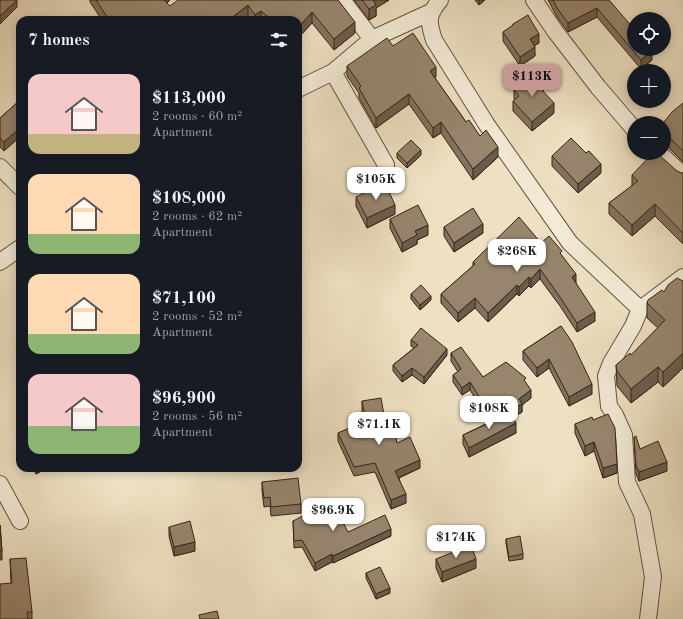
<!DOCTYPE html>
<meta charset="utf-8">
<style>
:root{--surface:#171b24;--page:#20242c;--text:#f1f3f6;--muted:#9ea1a6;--accent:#c59692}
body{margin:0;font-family:"Old Standard TT",serif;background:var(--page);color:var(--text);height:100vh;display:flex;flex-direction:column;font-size:15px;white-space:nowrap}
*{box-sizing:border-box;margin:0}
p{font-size:13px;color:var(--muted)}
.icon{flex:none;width:22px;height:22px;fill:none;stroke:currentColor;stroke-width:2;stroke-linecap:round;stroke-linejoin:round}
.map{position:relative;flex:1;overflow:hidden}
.side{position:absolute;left:16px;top:16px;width:286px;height:456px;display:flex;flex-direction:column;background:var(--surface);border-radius:12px;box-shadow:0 2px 10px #0003}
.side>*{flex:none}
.tools{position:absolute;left:627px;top:12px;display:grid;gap:8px}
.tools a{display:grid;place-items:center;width:44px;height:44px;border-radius:50%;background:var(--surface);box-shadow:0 2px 10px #0003;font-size:20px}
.price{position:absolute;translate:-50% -34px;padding:0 9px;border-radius:8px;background:#fff;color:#222;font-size:13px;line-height:26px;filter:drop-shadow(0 1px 2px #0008)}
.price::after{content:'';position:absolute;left:50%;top:24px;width:12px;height:9px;margin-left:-6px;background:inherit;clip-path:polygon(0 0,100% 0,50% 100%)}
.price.selected{background:var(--accent);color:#111}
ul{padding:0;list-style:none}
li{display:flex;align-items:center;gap:12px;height:100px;padding:0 12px}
li span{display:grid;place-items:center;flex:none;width:112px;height:80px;border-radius:12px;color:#555}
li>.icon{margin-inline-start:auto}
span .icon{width:48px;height:48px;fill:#fffc;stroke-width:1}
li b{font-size:17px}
h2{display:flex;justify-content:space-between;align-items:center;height:48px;padding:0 12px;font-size:17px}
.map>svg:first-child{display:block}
</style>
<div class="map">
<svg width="683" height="619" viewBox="0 0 683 619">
<rect width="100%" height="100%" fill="#eee1c3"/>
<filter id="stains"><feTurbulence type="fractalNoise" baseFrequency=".005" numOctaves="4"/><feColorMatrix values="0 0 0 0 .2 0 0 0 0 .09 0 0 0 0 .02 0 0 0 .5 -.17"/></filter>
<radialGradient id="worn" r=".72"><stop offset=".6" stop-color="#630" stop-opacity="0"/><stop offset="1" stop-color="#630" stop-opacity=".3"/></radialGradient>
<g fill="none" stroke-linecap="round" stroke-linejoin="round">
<defs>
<path id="minor" d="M 342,0 L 372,39
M 440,0 C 427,16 428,21 434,40 L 487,125 L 570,243 L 640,309 L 633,326 L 611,363 L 606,376 L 609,406 L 615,415 L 624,435 L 627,482 L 642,514 L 653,577 L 648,619
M 534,0 L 555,31 L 598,87 L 634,129
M 333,72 L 386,165
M 298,89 L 333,72 L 372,39 L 431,12
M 659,153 L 683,175
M 0,167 L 20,187
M 0,262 L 20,248
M 646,305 L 683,277
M 0,484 L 20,521"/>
</defs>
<use href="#minor" stroke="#66523e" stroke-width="18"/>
<use href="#minor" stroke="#f4ecd8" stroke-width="16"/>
</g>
<path fill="#82725f" stroke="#392212" d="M 90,0 L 170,0 L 167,3 L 170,6 L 338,0 L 355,33 L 334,50 L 312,23 L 298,38 L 298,20 L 251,20 L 248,16 L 243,20 L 102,20 L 90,2 Z
M 354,0 L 389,0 L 376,8 L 376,16 L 369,20 Z
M 475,0 L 485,0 L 479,5 Z
M 548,0 L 609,0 L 652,60 L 641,69 L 597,17 L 568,32 L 557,17 Z
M 513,24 L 539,43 L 534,46 L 535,56 L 520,66 L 503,41 L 503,32 L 513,26 Z
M 393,46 L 436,77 L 435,78 L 466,122 L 480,136 L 498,157 L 473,180 L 441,133 L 433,138 L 409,104 L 376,128 L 359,98 L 359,93 L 347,76 L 347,66 Z
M 514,90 L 554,113 L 532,131 L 513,111 L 513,101 L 515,100 L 514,99 Z
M 19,101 L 4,151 L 0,147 L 0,118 Z
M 683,103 L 683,162 L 664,143 L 664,123 Z
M 397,153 L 421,155 L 407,168 L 397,158 Z
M 552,156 L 601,173 L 578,193 L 552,166 Z
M 677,171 L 681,173 L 683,173 L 683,244 L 655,216 L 632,236 L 609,214 L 609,203 L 632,186 L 632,175 Z
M 356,197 L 395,214 L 367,228 L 356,206 Z
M 390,219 L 428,235 L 417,240 L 417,244 L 402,252 L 390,228 Z
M 444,227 L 483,233 L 454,252 L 444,236 Z
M 541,243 L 562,256 L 595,321 L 577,332 L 560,306 L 540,279 L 531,288 L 529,286 L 519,296 L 517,294 L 488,322 L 475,308 L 458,322 L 441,303 L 441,294 L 473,266 L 473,262 Z
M 683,281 L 683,368 L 663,387 L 658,382 L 631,403 L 617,386 L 616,365 L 631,355 L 658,328 L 647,318 L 647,303 Z
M 411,294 L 431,300 L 420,310 L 411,299 Z
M 561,326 L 592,394 L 569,406 L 549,368 L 537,377 L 523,360 L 523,351 Z
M 411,340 L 447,355 L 424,384 L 412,375 L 402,382 L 393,371 L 393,365 L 414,348 L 411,346 Z
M 451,353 L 483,377 L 526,383 L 531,398 L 522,405 L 522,412 L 513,417 L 516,433 L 469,457 L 463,444 L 463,435 L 490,422 L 470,390 L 462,395 L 453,382 L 453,375 L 458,372 L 451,361 Z
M 362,401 L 385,421 L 397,443 L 420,468 L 399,478 L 406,503 L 391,509 L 375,472 L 354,476 L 338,441 L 338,433 L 355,426 L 355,421 L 363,418 L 362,410 Z
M 593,420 L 617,473 L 603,478 L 594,451 L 585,456 L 575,433 L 575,424 Z
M 634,437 L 640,449 L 667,471 L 639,481 L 636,474 Z
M 33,468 L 47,468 L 36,474 Z
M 262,482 L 301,504 L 301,513 L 271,516 L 270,506 L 264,507 L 262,491 Z
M 293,521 L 348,532 L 391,536 L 333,563 L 332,562 L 315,571 L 302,547 L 294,548 Z
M 0,525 L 2,551 L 2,560 L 0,560 Z
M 169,527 L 195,551 L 174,556 L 169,536 Z
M 506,539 L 523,554 L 523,559 L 509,561 L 506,543 Z
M 10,559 L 32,612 L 32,619 L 0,619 L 11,583 Z
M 436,559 L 476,568 L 442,582 L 436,568 Z
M 366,573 L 390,593 L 376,599 L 366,578 Z"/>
<path fill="#6a5d4d" stroke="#392212" d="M 17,0 L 17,7 L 0,24 L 0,16 Z
M 162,0 L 170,0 L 162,8 Z
M 372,0 L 389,0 L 376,8 L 376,16 L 369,20 L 369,9 Z
M 479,0 L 485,0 L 479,5 Z
M 248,5 L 248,16 L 243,20 L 229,20 Z
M 597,8 L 597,17 L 568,32 L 568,23 Z
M 261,11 L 261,20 L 255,20 L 255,15 Z
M 312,12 L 312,23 L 298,38 L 298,28 Z
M 355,22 L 355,33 L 334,50 L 334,39 Z
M 539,34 L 539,43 L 530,48 L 530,39 Z
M 535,47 L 535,56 L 520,66 L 520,57 Z
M 652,51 L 652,60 L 641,69 L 641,60 Z
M 436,67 L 436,77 L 430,81 L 430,71 Z
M 409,94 L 409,104 L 376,128 L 376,118 Z
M 554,103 L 554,113 L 532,131 L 532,122 Z
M 441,122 L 441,133 L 433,138 L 433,128 Z
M 20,128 L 20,137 L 4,151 L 4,142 Z
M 498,147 L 498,157 L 473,180 L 473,169 Z
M 421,150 L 421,155 L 407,168 L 407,163 Z
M 601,164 L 601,173 L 578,193 L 578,184 Z
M 655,204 L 655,216 L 632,236 L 632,225 Z
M 395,205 L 395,214 L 367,228 L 367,218 Z
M 483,224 L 483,233 L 454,252 L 454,243 Z
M 428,225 L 428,235 L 417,240 L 417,244 L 402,252 L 402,243 L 415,231 Z
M 540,269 L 540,279 L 531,288 L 531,279 Z
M 576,274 L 576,283 L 572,277 Z
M 529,277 L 529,286 L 519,296 L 519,287 Z
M 517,285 L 517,294 L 488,322 L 488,313 Z
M 431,296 L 431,300 L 420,310 L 420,305 Z
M 475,298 L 475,308 L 458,322 L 458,313 Z
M 595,312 L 595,321 L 577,332 L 577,323 Z
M 447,349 L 447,355 L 424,384 L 424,377 Z
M 683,353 L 683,368 L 663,387 L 663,372 Z
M 549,359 L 549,368 L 537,377 L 537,368 Z
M 658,367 L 658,382 L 631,403 L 631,389 Z
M 412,368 L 412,375 L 402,382 L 402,376 Z
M 470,382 L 470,390 L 462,395 L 462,388 Z
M 592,384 L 592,394 L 569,406 L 569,397 Z
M 531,390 L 531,398 L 522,405 L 522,412 L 494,428 L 494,421 L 519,399 Z
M 516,423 L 516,433 L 469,457 L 469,448 Z
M 594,442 L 594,451 L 585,456 L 585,446 Z
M 420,460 L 420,468 L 395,479 L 395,471 Z
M 667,462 L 667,471 L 639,481 L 639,472 Z
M 617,464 L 617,473 L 603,478 L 603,468 Z
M 36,468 L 47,468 L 36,474 Z
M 406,494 L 406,503 L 391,509 L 391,500 Z
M 391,529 L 391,536 L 333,563 L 333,556 Z
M 195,542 L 195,551 L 174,556 L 174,547 Z
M 332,554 L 332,562 L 315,571 L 315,563 Z
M 476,559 L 476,568 L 442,582 L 442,572 Z
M 390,588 L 390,593 L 376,599 L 376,594 Z"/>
<path fill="#97856e" stroke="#392212" d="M 0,0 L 17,0 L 0,16 Z
M 96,0 L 164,0 L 170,6 L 178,0 L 338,0 L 355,22 L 334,39 L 312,12 L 298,28 L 298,20 L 272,20 L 261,11 L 255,15 L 248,5 L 229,20 L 109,20 Z
M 362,0 L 373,0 L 376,5 L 369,9 Z
M 553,0 L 609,0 L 634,29 L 634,49 L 650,49 L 652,51 L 641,60 L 597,8 L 568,23 L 557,8 Z
M 528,15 L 539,34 L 530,39 L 535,47 L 520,57 L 503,32 L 513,25 L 513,24 Z
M 413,33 L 436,67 L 430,71 L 466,122 L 469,120 L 480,136 L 486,130 L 498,147 L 473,169 L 441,122 L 433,128 L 409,94 L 376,118 L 359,88 L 361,86 L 347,66 L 387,38 L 393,46 Z
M 534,74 L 545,89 L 543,91 L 554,103 L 532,122 L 513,101 L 519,96 L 514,90 Z
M 19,101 L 20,102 L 20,128 L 4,142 L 0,138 L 0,118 Z
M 683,103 L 683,151 L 664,132 L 664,123 L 663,123 L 672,112 Z
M 571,138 L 586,153 L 589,151 L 601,164 L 578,184 L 552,156 Z
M 411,140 L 421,150 L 407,163 L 397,153 Z
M 653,153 L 657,153 L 677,171 L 681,173 L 683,173 L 683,233 L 655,204 L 632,225 L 609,203 L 638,181 L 632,175 Z
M 385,183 L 395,205 L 367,218 L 356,197 Z
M 418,205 L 428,225 L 415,231 L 417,235 L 402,243 L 390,219 Z
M 473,208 L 483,224 L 454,243 L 444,227 Z
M 519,217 L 541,243 L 549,236 L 562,251 L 560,253 L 576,274 L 572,277 L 595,312 L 577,323 L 560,297 L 540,269 L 531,279 L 529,277 L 519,287 L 517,285 L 488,313 L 475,298 L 458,313 L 441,294 L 475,264 L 473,262 Z
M 677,278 L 683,281 L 683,353 L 663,372 L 658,367 L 631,389 L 617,371 L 616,365 L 630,353 L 631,355 L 665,320 L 647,303 L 648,300 L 662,290 L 664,292 L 668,285 Z
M 421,285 L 431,296 L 420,305 L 411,294 Z
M 561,326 L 572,342 L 592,384 L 569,397 L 549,359 L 537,368 L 523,351 Z
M 421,328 L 447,349 L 424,377 L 412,368 L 402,376 L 393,365 L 418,345 L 411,340 Z
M 461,347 L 483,377 L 506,362 L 526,378 L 524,380 L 531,390 L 519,399 L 522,404 L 494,420 L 470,382 L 462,388 L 453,375 L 461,369 L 451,353 Z
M 381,398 L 385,421 L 393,420 L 397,443 L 410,437 L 420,460 L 395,471 L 406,494 L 391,500 L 375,463 L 354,467 L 338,433 L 357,425 L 355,421 L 365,417 L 362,401 Z
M 511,413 L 516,423 L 469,448 L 463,435 Z
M 608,414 L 615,428 L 617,464 L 603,468 L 594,442 L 585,446 L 575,424 L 592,417 L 593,420 Z
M 636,436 L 640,449 L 658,441 L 667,462 L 639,472 L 636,465 L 634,437 Z
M 298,478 L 301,504 L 271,507 L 270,497 L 264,498 L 262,482 Z
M 332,501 L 348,532 L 385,515 L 391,529 L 333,556 L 332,554 L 315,563 L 302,540 L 294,541 L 293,521 Z
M 190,521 L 195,542 L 174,547 L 169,527 Z
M 0,525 L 2,551 L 0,551 Z
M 520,536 L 523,554 L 509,557 L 506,539 Z
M 471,545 L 476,559 L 442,572 L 436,559 Z
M 26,558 L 32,612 L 27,612 L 28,619 L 0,619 L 0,584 L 12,583 L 10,559 Z
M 380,567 L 390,588 L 376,594 L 366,573 Z
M 217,611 L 219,619 L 200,619 L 199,615 Z"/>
<rect width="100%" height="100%" filter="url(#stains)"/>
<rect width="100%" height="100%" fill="url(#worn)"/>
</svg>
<div class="tools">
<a><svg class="icon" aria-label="locate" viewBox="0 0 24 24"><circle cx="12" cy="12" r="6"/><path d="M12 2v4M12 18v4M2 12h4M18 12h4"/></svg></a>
<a>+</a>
<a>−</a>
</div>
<b class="price selected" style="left:532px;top:98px">$113K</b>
<b class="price" style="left:376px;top:201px">$105K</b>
<b class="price" style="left:517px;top:273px">$268K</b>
<b class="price" style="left:489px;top:430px">$108K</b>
<b class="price" style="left:379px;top:446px">$71.1K</b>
<b class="price" style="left:333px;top:532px">$96.9K</b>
<b class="price" style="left:456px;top:559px">$174K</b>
<section class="side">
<h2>7 homes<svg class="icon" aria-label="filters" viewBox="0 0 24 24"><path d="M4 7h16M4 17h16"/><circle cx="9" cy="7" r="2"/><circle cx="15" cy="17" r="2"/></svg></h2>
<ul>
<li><span style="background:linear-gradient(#f6c9c9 75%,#c2b280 0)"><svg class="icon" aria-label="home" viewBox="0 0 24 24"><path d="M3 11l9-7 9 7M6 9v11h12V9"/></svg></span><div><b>$113,000</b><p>2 rooms · 60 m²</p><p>Apartment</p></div></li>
<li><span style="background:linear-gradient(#ffd9b3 75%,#8fb573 0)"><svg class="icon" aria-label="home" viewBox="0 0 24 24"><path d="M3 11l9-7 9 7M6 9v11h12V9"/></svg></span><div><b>$108,000</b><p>2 rooms · 62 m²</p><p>Apartment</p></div></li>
<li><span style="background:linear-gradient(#ffd9b3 75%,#8fb573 0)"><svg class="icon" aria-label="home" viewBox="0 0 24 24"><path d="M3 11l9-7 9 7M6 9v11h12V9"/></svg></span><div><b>$71,100</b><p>2 rooms · 52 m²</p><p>Apartment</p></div></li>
<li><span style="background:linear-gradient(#f6c9c9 65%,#8fb573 0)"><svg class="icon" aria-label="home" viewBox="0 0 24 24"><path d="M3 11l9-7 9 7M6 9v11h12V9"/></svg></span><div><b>$96,900</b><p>2 rooms · 56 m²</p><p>Apartment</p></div></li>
</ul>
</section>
</div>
